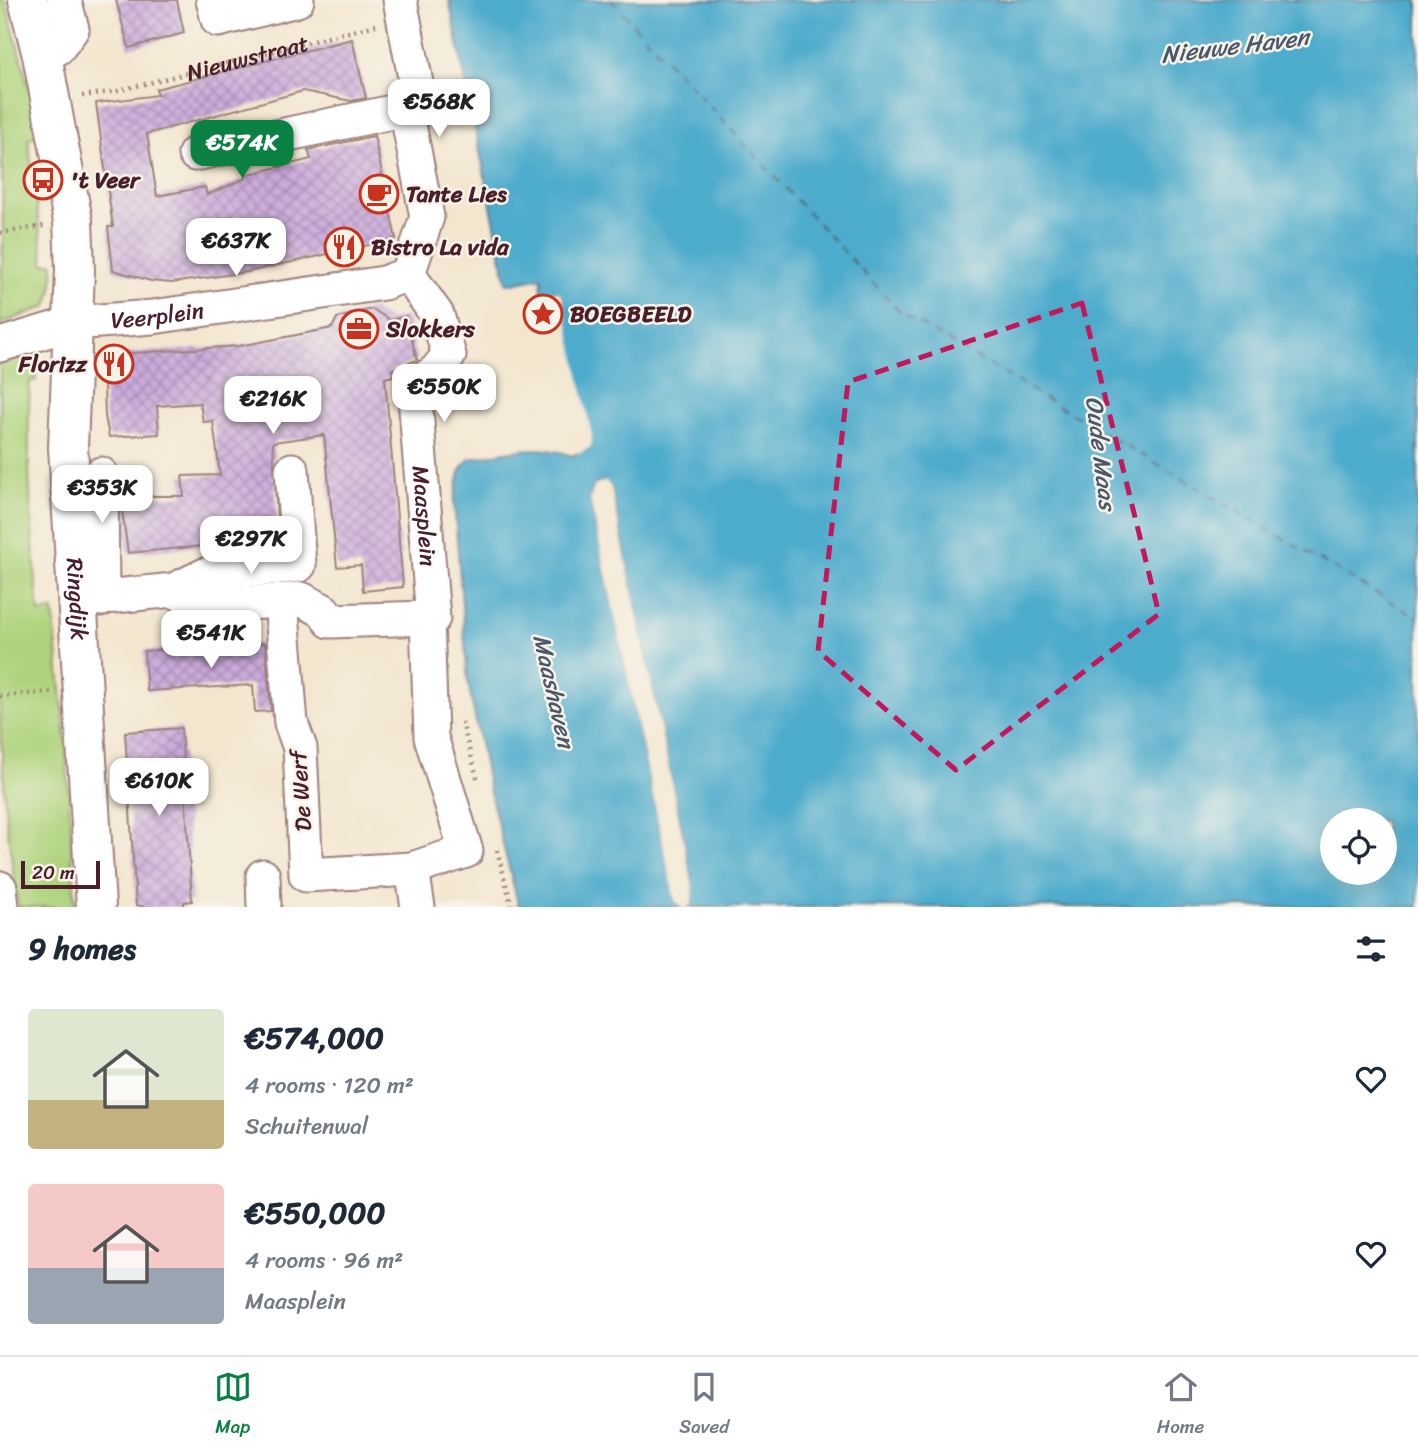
<!DOCTYPE html>
<meta charset="utf-8">
<style>
:root{--surface:#fff;--page:#f2f2f3;--text:#1f2937;--muted:#747a83;--line:#e0e1e3;--accent:#0b8043}
body{margin:0;font-family:Sriracha,sans-serif;background:var(--page);color:var(--text);height:100vh;display:flex;flex-direction:column;font-size:26px;white-space:nowrap}
*{box-sizing:border-box;margin:0}
p{font-size:23px;color:var(--muted)}
.icon{flex:none;width:38px;height:38px;fill:none;stroke:currentColor;stroke-width:2;stroke-linecap:round;stroke-linejoin:round}
.map{position:relative;height:907px;overflow:hidden}
.sheet{display:flex;flex-direction:column;background:var(--surface);flex:1}
.sheet>*{flex:none}
.controls{position:absolute;left:1320px;top:808px;display:grid;gap:14px}
.controls a{display:grid;place-items:center;width:77px;height:77px;border-radius:50%;background:var(--surface);box-shadow:0 7px 28px #0002;font-size:35px}
.scale{position:absolute;left:21px;bottom:18px;width:79px;box-sizing:border-box;padding-left:7px;border:4px solid #4a1f2b;border-top:0;font-size:19px;line-height:24px;white-space:nowrap;color:#4a1f2b;-webkit-text-stroke:5px #f7f3e8;paint-order:stroke}
.price{position:absolute;translate:-50% -60px;padding:0 16px;border-radius:14px;background:#fff;color:#222;font-size:23px;line-height:46px;filter:drop-shadow(0 2px 4px #0008)}
.price::after{content:'';position:absolute;left:50%;top:42px;width:21px;height:16px;margin-left:-10px;background:inherit;clip-path:polygon(0 0,100% 0,50% 100%)}
.price.active{background:var(--accent);color:#fff}
ul{padding:0;list-style:none}
li{display:flex;align-items:center;gap:21px;height:175px;padding:0 28px}
li span{display:grid;place-items:center;flex:none;width:196px;height:140px;border-radius:7px;color:#555}
li>.icon{margin-inline-start:auto}
span .icon{width:84px;height:84px;fill:#fffc;stroke-width:1}
li b{font-size:30px}
h2{display:flex;justify-content:space-between;align-items:center;height:84px;padding:0 28px;font-size:30px}
.tabs{display:flex;justify-content:space-around;align-items:center;height:98px;border-top:2px solid var(--line);background:var(--surface);font-size:19px;color:var(--muted)}
.tabs a{display:grid;justify-items:center;gap:4px}
.tabs .active{color:var(--accent)}
.map>svg:first-child{display:block}
</style>
<div class="map">
<svg width="1418" height="907" viewBox="0 0 1418 907">
<defs>
<pattern id="building-cross-hatch" width="8" height="8" patternUnits="userSpaceOnUse" patternTransform="scale(1.75)"><rect width="8" height="8" fill="#cbacdb"/><path d="M0 0l8 8M0 8l8-8" fill="none" stroke="#a78bb2"/></pattern>
</defs>
<rect width="100%" height="100%" fill="#f7f3e8"/>
<filter id="ink" filterUnits="userSpaceOnUse"><feTurbulence type="fractalNoise" baseFrequency=".0143" numOctaves="2"/><feDisplacementMap in="SourceGraphic" scale="14" xChannelSelector="R" yChannelSelector="G"/><feConvolveMatrix kernelMatrix="1 2 1 2 8 2 1 2 1" color-interpolation-filters="sRGB"/></filter>
<filter id="wash" filterUnits="userSpaceOnUse"><feTurbulence type="fractalNoise" baseFrequency=".00686" numOctaves="4" result="noise"/><feDisplacementMap in="SourceGraphic" scale="28" xChannelSelector="R" yChannelSelector="G"/><feGaussianBlur stdDeviation="1.57" result="paint"/><feColorMatrix in="noise" values="0 0 0 0 0 0 0 0 0 0 0 0 0 0 0 0 0 1.4 0 .05"/><feComposite in="paint" operator="in"/></filter>
<g filter="url(#wash)">
<rect width="100%" height="100%" fill="#f3e6cf"/>
<path fill="#aed37c" stroke="#7c7954" stroke-width="2" d="M 0,0 L 5,0 L 42,135 L 28,139 L 44,264 L 52,263 C 55,278 53,291 47,306 L 0,324 L 3,238 Z
M 28,356 L 36,362 L 36,381 L 30,381 C 26,458 31,536 39,613 L 53,610 L 66,743 L 75,907 L 18,907 L 6,818 L 0,721 L 0,362 Z"/>
<path fill="#4dabcc" stroke="#4c657c" stroke-width="2" fill-rule="evenodd" d="M 449,0 L 1418,0 L 1418,907 L 688,907 L 692,904 L 693,887 L 611,487 L 605,481 L 595,484 L 590,499 L 675,901 L 680,907 L 519,907 L 489,789 L 468,682 L 454,501 L 460,472 L 469,459 C 504,453 538,442 572,456 L 591,447 L 562,295 L 556,291 L 541,294 L 542,277 L 507,284 ZM 1332,821 L 1384,821 L 1384,873 L 1332,873 Z"/>
<path fill="#f3e6cf" d="M 557,291 L 562,295 L 592,436 L 591,447 L 578,454 L 577,450 L 587,445 L 588,437 L 559,297 L 542,297 L 541,294 Z
M 606,481 L 611,487 L 693,887 L 692,904 L 688,907 L 685,907 L 689,902 L 689,887 L 607,488 L 604,485 L 598,487 L 593,499 L 678,899 L 684,907 L 675,901 L 590,499 L 595,484 Z"/>
<g fill="none" stroke-linecap="round" stroke-linejoin="round">
<path stroke="#4b576b" stroke-width="2" stroke-dasharray="9 7" stroke-linecap="butt" d="M 611,0 L 901,313 L 1418,618"/>
</g>
<g id="blocks">
<path fill="url(#building-cross-hatch)" d="M 116,0 L 177,0 L 184,33 L 129,48 Z
M 352,39 L 366,98 L 351,101 L 303,91 L 147,134 L 157,196 L 205,187 L 207,195 L 246,178 L 246,175 L 311,159 L 308,150 L 374,136 L 396,239 L 247,272 L 171,283 L 151,281 L 113,270 L 108,227 L 113,227 L 96,103 L 158,95 L 156,89 Z
M 372,309 L 390,320 L 406,316 L 417,360 L 392,370 L 393,376 L 385,378 L 403,587 L 363,591 L 361,565 L 337,567 L 324,435 L 273,442 L 278,539 L 128,553 L 120,496 L 184,496 L 182,476 L 220,475 L 213,421 L 203,422 L 200,403 L 157,406 L 159,434 L 109,437 L 105,416 L 103,355 L 239,346 L 332,328 L 337,318 Z
M 265,643 L 271,711 L 255,712 L 253,685 L 147,691 L 144,651 Z
M 181,728 L 192,901 L 184,902 L 184,907 L 145,907 L 136,905 L 125,732 Z"/>
</g>
</g>
<g filter="url(#ink)">
<use href="#blocks" fill-opacity="0" stroke="#9e827d" stroke-width="2"/>
<g fill="none" stroke-linecap="round" stroke-linejoin="round">
<defs>
<g id="minor">
<path d="M 213,0 L 218,20 L 297,0"/>
<path d="M 400,0 L 416,83 L 406,109 L 427,217 L 408,274"/>
<path d="M 42,55 L 58,48 L 72,29 L 64,0"/>
<path d="M 195,154 L 406,109"/>
<path id="s2" d="M 408,274 L 437,315 L 449,355 L 435,372 L 414,385 L 433,618"/>
<path id="s3" d="M 0,345 L 73,323 L 153,317 L 384,283 L 408,274"/>
<path d="M 101,474 L 102,599"/>
<path d="M 174,590 L 205,575 L 299,565 L 292,470"/>
<path d="M 76,600 L 174,590 L 203,607 L 301,599 L 324,611 L 330,621 L 427,618 L 431,737 L 466,851 L 412,869 L 306,875 L 300,748 L 291,723 L 281,601"/>
<path d="M 412,869 L 418,907"/>
<path d="M 263,876 L 264,907"/>
<path d="M 0,888 L 2,907"/>
</g>
<g id="major">
<path id="s4" d="M 28,0 L 42,55 L 73,221 L 75,270 L 68,447 L 96,907"/>
</g>
</defs>
<use href="#minor" stroke="#9e827d" stroke-width="37"/>
<use href="#major" stroke="#9e827d" stroke-width="42"/>
<g stroke="#9e827d" stroke-width="4.5" stroke-dasharray="2 5" stroke-linecap="butt">
<path id="s1" d="M 82,96 L 117,91 L 376,25"/>
<path d="M 0,233 L 44,226"/>
<path d="M 0,696 L 51,692"/>
<path d="M 462,722 L 477,778"/>
<path d="M 497,850 L 512,907"/>
</g>
<use href="#minor" stroke="#fff" stroke-width="33"/>
<use href="#major" stroke="#fff" stroke-width="38"/>
</g>
</g>
<path fill="none" stroke="#c2185b" stroke-width="5" stroke-dasharray="14 9" stroke-linejoin="round" d="M 1082,303 L 1159,614 L 956,770 L 818,651 L 848,382 Z"/>
<defs>
<symbol id="bus-ring" viewBox="-11 -11 22 22"><circle r="9.5" fill="#f7f3e8" stroke="#c8321e" stroke-width="1.5"/><path d="M-5-6H5V4H4V6H2V4H-2V6H-4V4H-5ZM-3.5-4V0h7V-4ZM-3.5 1.2v1.5H-2V1.2ZM2 1.2v1.5H3.5V1.2Z" fill="#c8321e"/></symbol>
<symbol id="cafe-ring" viewBox="-11 -11 22 22"><circle r="9.5" fill="#f7f3e8" stroke="#c8321e" stroke-width="1.5"/><path d="M-5.5-4.5H6V0H3Q3 3.5 0 3.5H-2.5Q-5.5 3.5-5.5 0ZM3-3.2v2h1.7v-2ZM-6 4.5H4V6H-6Z" fill="#c8321e"/></symbol>
<symbol id="restaurant-ring" viewBox="-11 -11 22 22"><circle r="9.5" fill="#f7f3e8" stroke="#c8321e" stroke-width="1.5"/><path d="M-5-6h1v4h1v-4h1v4h1v-4h1v5L-1.5 .5V6h-2V.5L-5-1ZM5-6V6H3V1.5H1.5Q1.5-4 5-6Z" fill="#c8321e"/></symbol>
<symbol id="sight-ring" viewBox="-11 -11 22 22"><circle r="9.5" fill="#f7f3e8" stroke="#c8321e" stroke-width="1.5"/><path d="M0-6L1.8-2.2L6-1.7L2.9 1.2L3.7 5.4L0 3.3L-3.7 5.4L-2.9 1.2L-6-1.7L-1.8-2.2Z" fill="#c8321e"/></symbol>
<symbol id="office-ring" viewBox="-11 -11 22 22"><circle r="9.5" fill="#f7f3e8" stroke="#c8321e" stroke-width="1.5"/><path d="M-6-3h4V-5.5h4V-3h4V5H-6ZM-1-4.5V-3h2v-1.5ZM-6 0V1H6V0Z" fill="#c8321e"/></symbol>
</defs>
<g fill-rule="evenodd">
<use href="#bus-ring" x="21" y="158" width="44" height="44"/>
<use href="#cafe-ring" x="357" y="172" width="44" height="44"/>
<use href="#restaurant-ring" x="322" y="225" width="44" height="44"/>
<use href="#sight-ring" x="521" y="292" width="44" height="44"/>
<use href="#office-ring" x="337" y="307" width="44" height="44"/>
<use href="#restaurant-ring" x="92" y="342" width="44" height="44"/>
</g>
<g text-anchor="middle" dominant-baseline="central" stroke-width="5" stroke-linejoin="round" paint-order="stroke">
<g font-size="23" fill="#4a1f2b" stroke="#f7f3e8">
<text stroke="none"><textPath href="#s1" startOffset="170">Nieuwstraat</textPath></text>
<text stroke="none"><textPath href="#s3" startOffset="161">Veerplein</textPath></text>
<text stroke="none"><textPath href="#s2" startOffset="270">Maasplein</textPath></text>
<text stroke="none"><textPath href="#s4" startOffset="604">Ringdijk</textPath></text>
<text transform="translate(301 791) rotate(-94)">De Werf</text>
</g>
<g font-size="23" font-weight="bold" fill="#4a1f2b" stroke="#f7f3e8" text-anchor="start">
<text x="70" y="180">'t Veer</text>
<text x="406" y="194">Tante Lies</text>
<text x="371" y="247">Bistro La vida</text>
<text x="570" y="314">BOEGBEELD</text>
<text x="386" y="329">Slokkers</text>
<text x="87" y="364" text-anchor="end">Florizz</text>
</g>
<g font-size="24" font-style="italic" fill="#4b576b" stroke="#f7f3e8">
<text transform="translate(1235 46) rotate(-7)">Nieuwe Haven</text>
<text transform="translate(1101 453) rotate(83)">Oude Maas</text>
<text transform="translate(554 691) rotate(77)">Maashaven</text>
</g>
</g>
</svg>
<div class="controls">
<a><svg class="icon" aria-label="locate" viewBox="0 0 24 24"><circle cx="12" cy="12" r="6"/><path d="M12 2v4M12 18v4M2 12h4M18 12h4"/></svg></a>
</div>
<div class="scale">20 m</div>
<b class="price" style="left:439px;top:139px">€568K</b>
<b class="price active" style="left:242px;top:180px">€574K</b>
<b class="price" style="left:236px;top:278px">€637K</b>
<b class="price" style="left:444px;top:424px">€550K</b>
<b class="price" style="left:273px;top:436px">€216K</b>
<b class="price" style="left:102px;top:525px">€353K</b>
<b class="price" style="left:251px;top:576px">€297K</b>
<b class="price" style="left:211px;top:670px">€541K</b>
<b class="price" style="left:159px;top:818px">€610K</b>
</div>
<section class="sheet">
<h2>9 homes<svg class="icon" aria-label="filters" viewBox="0 0 24 24"><path d="M4 7h16M4 17h16"/><circle cx="9" cy="7" r="2"/><circle cx="15" cy="17" r="2"/></svg></h2>
<ul>
<li><span style="background:linear-gradient(#dfe7d0 65%,#c2b280 0)"><svg class="icon" aria-label="home" viewBox="0 0 24 24"><path d="M3 11l9-7 9 7M6 9v11h12V9"/></svg></span><div><b>€574,000</b><p>4 rooms · 120 m²</p><p>Schuitenwal</p></div><svg class="icon" aria-label="heart" viewBox="0 0 24 24"><path d="M12 20l-8-8c-3-5 5-10 8-4 3-6 11-1 8 4z"/></svg></li>
<li><span style="background:linear-gradient(#f6c9c9 60%,#9aa5b1 0)"><svg class="icon" aria-label="home" viewBox="0 0 24 24"><path d="M3 11l9-7 9 7M6 9v11h12V9"/></svg></span><div><b>€550,000</b><p>4 rooms · 96 m²</p><p>Maasplein</p></div><svg class="icon" aria-label="heart" viewBox="0 0 24 24"><path d="M12 20l-8-8c-3-5 5-10 8-4 3-6 11-1 8 4z"/></svg></li>
</ul>
</section>
<nav class="tabs">
<a class="active"><svg class="icon" aria-label="map" viewBox="0 0 24 24"><path d="M3 6l6-2 6 2 6-2v14l-6 2-6-2-6 2zM9 4v14M15 6v14"/></svg>Map</a>
<a><svg class="icon" aria-label="saved" viewBox="0 0 24 24"><path d="M7 4h10v16l-5-4-5 4z"/></svg>Saved</a>
<a><svg class="icon" aria-label="home" viewBox="0 0 24 24"><path d="M3 11l9-7 9 7M6 9v11h12V9"/></svg>Home</a>
</nav>
